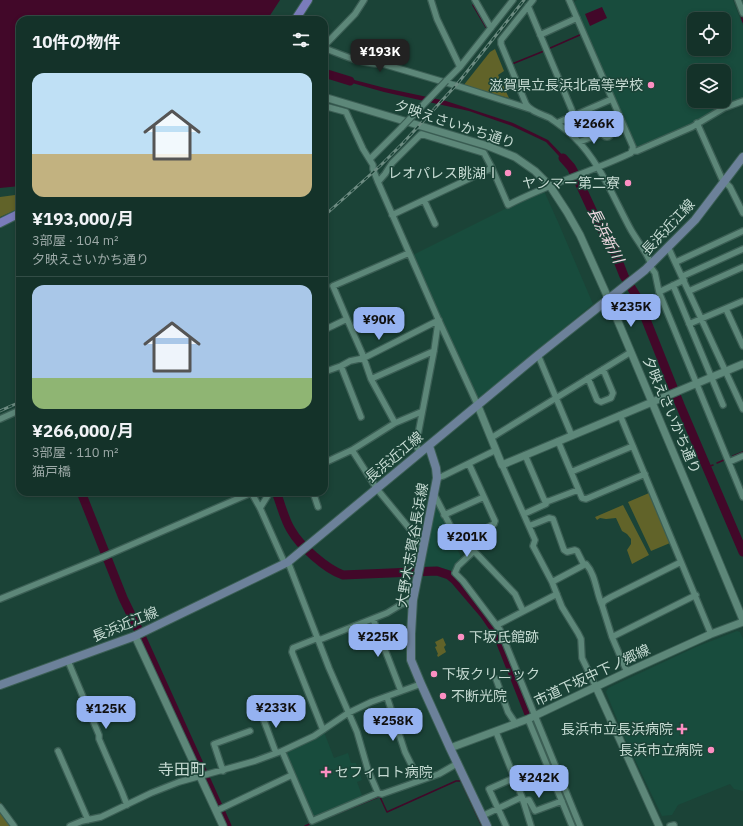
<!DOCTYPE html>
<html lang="ja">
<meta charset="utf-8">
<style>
:root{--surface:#143229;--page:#1d3a31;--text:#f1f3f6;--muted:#9daaa8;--line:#334d46;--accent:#95b2f1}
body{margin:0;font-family:"IBM Plex Sans","Noto Sans JP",sans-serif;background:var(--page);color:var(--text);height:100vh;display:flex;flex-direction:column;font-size:15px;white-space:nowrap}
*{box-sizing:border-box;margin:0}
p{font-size:13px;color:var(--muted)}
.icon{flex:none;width:22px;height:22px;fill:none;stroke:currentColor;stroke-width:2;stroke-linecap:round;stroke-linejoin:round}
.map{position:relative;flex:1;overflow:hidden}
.drawer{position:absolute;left:16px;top:16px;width:312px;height:480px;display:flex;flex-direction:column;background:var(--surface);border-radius:12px;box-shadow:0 2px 6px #0003,0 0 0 1px var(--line)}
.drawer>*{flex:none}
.controls{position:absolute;left:687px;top:12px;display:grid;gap:8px}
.controls a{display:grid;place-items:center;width:44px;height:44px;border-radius:8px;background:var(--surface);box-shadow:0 2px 6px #0003,0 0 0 1px var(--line);font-size:20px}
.price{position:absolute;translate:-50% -34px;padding:0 9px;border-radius:8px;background:var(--accent);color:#111;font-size:13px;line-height:26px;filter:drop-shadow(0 1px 2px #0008)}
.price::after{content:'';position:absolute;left:50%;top:24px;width:12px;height:9px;margin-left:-6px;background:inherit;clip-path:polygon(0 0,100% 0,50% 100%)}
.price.selected{background:#222;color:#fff}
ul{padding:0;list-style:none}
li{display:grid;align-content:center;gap:8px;height:212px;padding:0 16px}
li+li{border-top:1px solid var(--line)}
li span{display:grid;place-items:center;height:124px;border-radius:12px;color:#555}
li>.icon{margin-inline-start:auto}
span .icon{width:72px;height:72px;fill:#fffc;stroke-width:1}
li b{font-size:17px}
h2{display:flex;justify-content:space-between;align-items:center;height:48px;padding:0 16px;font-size:17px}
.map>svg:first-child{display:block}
</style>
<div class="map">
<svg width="743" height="826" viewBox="0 0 743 826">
<rect width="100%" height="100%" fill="#1b4337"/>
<path fill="#184c3d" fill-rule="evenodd" d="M 577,0 L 733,0 L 743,26 L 743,98 L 732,102 L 699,120 L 635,148 L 574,2 ZM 694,19 L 724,19 L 724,49 L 694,49 ZM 694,71 L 724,71 L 724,101 L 694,101 Z
M 544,191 L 558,222 L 593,304 L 478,400 L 413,255 L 511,206 Z
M 436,504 L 451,532 L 459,538 L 454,542 L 460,555 L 461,560 L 452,571 L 437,567 L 422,566 Z
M 737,631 L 740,632 L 743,639 L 743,791 L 734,789 L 730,784 L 678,805 L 672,815 L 662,816 L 626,741 L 606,692 L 608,688 L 696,647 Z
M 324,732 L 334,758 L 348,753 L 351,763 L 356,763 L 362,780 L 357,782 L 363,798 L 314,818 L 284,752 L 312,740 Z"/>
<path fill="#616329" d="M 495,49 L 504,71 L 498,75 L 509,98 L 463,86 L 490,52 Z
M 20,191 L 20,208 L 0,217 L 0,197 L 15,195 Z
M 649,493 L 670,543 L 651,551 L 628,502 Z
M 623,505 L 649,555 L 632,564 L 627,550 L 631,544 L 631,539 L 627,534 L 622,531 L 616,518 L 606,519 L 600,518 L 597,520 L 595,517 Z
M 443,638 L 446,645 L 444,647 L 446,652 L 438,657 L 437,655 L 438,654 L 435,647 L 437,646 L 435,642 Z
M 0,802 L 15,826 L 0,826 Z"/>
<path fill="#420829" d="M 0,0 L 280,0 L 267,20 L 20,20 L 20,186 L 0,188 Z
M 602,7 L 607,18 L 590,26 L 585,14 Z
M 339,76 L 385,88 L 446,101 L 513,123 L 548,140 L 573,166 L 570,168 L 546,142 L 512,126 L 469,111 L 384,92 L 338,79 Z"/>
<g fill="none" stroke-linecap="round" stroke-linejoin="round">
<path stroke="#420829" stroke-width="1.5" d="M 735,0 L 739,9
M 473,5 L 486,27
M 740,12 L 743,22
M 548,49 L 582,34
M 512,64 L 544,51
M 733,456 L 743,452
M 717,463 L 724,460
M 707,467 L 713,465
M 331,816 L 378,797 L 380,797 L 387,812 L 456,781 L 461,781 L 482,826
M 305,826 L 312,823"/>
<path stroke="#420829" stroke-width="9" d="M 324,73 L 350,81
M 563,158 L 571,167 L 578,180 L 597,221 L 615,253 L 624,276 L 637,297 L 680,405 L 743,552
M 81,492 L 123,598 L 138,629
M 276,492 C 281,504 284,519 291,530 C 300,546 326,569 343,575 L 437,571 L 449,575 L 455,580 L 484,614 L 497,633 L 529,714
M 142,638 L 227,826
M 533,723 L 576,826"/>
<defs>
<path id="minor" d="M 431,0 L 437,19 L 460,67
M 475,0 L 491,28
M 533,0 L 501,40 L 501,44 L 526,104 C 531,112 542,114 550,118 C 558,124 567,130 574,137 C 600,162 614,199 631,230 C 638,242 646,251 651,264
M 738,0 L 743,13
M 528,6 L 574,115
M 540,35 L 577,18
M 324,46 L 355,14 L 364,0
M 324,48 C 343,55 363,65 383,64 L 461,87 L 530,109
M 446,81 L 460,67 L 513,0
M 324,106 L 346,112 L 363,149 L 373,165 L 373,169 L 378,182 L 439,321 L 438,323 L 434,351 L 416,445 L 420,453
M 557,123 L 612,99
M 697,123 L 722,179 L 730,187 L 743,213
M603 133a4 4 0 1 1 8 0a4 4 0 1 1-8 0Z
M 579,142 L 603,133
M 633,151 L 637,151 L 692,127 L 724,108 L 743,101
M 370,159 L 402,127
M 378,182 L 385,174 L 392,163 L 421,134 L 484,153 L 492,168 L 508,205 C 548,184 591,172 631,153 L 633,147 L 569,0
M 424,200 L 435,224
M 392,215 L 492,168
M 668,247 L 743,409
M 676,262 L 743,231
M 650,266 L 655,273 L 659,292 L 743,497
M 683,276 L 743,249
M 673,285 L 723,405
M 689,291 L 743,267
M 659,292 L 684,280
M 726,309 L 743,346
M 347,319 L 362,353 L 371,379 L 395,423
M 439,321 L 478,406
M 689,324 L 743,301
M 324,330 L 347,319 L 333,286 L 409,253
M 538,355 L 572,436
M 341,366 L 361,417
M 324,372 L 341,366 L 350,361 L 364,358 L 439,320
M 588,378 L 597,400 L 601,402 L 611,398 L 613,393 L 603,369
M 371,379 L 434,351
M 620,415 L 711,634
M 0,419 L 20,410
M 491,438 L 631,352
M 558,441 L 582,498 L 586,499 L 645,474
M 352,450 L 377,489 L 423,545
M 729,462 L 743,456
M 324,463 L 352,450 L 395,423 L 421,412
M 502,465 L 535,540 L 533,546 L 552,582 L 562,607 L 578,633 L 581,639 L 582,658 L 596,687
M 571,472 L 633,446
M 437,478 L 443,476 L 496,450
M 251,492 L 260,508 L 285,564
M 313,492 L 318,507
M 434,494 L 452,529 L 468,538 L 474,551 L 515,594 L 523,611
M 545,501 L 549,501 L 578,490
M 260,508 L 270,492
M 524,514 L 546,504 L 525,455
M 444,515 L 484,497
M 529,526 L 549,518 L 553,519 L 564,550 L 567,552 L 575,550 L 577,551 L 584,565 L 586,564 C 596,575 596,592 602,605
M 468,538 L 494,524 L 495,521 L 469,464
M 474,551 L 458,566 L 455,573 L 463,581 L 500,630 L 580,826
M 288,562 L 329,668 L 357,732 L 368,770 L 378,793
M 552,582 L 584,565
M 0,599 L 103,557 L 251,493
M 373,619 L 401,691
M 497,625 L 557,594
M 612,637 L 696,595
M 318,638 L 293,648 L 292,652 L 323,730
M 319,640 L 387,613 L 402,604 L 413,602
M 68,661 L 99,735 L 99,739 L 122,792 L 127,805
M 627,672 L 612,637 L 602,605 L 604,601 L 611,597 L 681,562
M 496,679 L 508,712 L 516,724
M 387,697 L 405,752 L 419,780
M 260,710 L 276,753
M 528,719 L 572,826
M 496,732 L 522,797 L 531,826
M 58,751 L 88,820
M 282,751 L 312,821 L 378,793 L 382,794 L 439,774 L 458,763
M 223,771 L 214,744 L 250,731
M 523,801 L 529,800 L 535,811 L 562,801
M 0,807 L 14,826
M 216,811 L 292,775
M 482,816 L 522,797
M 70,826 L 82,821 L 101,817 L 151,793 L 179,782 L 255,761 L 282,751 L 314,736 L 348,713 L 371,702 L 421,684
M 506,826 L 489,789 L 514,778
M 670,826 L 674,825"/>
<path id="tertiary" d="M 324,97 L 488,146 L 515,157 L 535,171 L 550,186 L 567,212 L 580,235 L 609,300 L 697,509 L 743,620
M 478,406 L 502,465 L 743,364
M 135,636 L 223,826
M 596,687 L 659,826
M 450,748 L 528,719 L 627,672 L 711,634 L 743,622"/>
<path id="secondary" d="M 429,446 L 436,468 L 437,478 L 413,600 L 411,634 L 411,660 L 421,684 L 450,748 L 487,826
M 0,685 L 135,636 L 288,562 L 538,355 L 645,270 L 695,220 L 743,157"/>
<path id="primary" d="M 295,20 L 308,0
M 0,223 L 20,213"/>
</defs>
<use href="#minor" stroke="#3b5e54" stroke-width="8"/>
<use href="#tertiary" stroke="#3b5e54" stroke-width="9"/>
<use href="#secondary" stroke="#3b5e54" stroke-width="10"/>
<use href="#primary" stroke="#3b5e54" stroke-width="10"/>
<use href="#minor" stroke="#5d8779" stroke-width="5.5"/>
<use href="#tertiary" stroke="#5d8779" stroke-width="7"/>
<use href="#secondary" stroke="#6c819a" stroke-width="8"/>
<use href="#primary" stroke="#7a7cbb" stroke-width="8"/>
<defs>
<path id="rail" d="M 324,216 L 380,166 L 403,143 L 458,83 L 524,0
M 0,411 L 20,402"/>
</defs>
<use href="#rail" stroke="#6c8b81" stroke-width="3"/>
<use href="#rail" stroke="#1b4337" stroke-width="1.5" stroke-dasharray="4.5" stroke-linecap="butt"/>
<defs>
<path id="minor-bridge" d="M 402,127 L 446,81"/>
</defs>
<use href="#minor-bridge" stroke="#3b5e54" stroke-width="8" stroke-linecap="butt"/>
<use href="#minor-bridge" stroke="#5d8779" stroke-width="5.5"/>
</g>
<g fill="#fc8fc2" stroke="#1b4337" stroke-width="1.5">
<circle cx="651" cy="85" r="4"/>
<circle cx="508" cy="173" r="4"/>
<circle cx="628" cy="183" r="4"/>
<circle cx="461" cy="637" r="4"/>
<circle cx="434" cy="674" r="4"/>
<circle cx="443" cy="696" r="4"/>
<path d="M680 723h4v4h4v4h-4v4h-4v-4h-4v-4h4z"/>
<circle cx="711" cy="750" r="4"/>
<path d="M324 766h4v4h4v4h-4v4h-4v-4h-4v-4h4z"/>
</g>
<g text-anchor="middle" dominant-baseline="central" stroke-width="3" stroke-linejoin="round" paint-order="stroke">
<g font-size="14" fill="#c6dbd3" stroke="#1b4337" text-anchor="end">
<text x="643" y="85">滋賀県立長浜北高等学校</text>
<text x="500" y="173">レオパレス眺湖Ⅰ</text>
<text x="620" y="183">ヤンマー第二寮</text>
<text x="469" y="637" text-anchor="start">下坂氏館跡</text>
<text x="442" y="674" text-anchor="start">下坂クリニック</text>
<text x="451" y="696" text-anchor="start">不断光院</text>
<text x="673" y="729">長浜市立長浜病院</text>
<text x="703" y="750">長浜市立病院</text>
<text x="335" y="772" text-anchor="start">セフィロト病院</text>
</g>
<g font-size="14" fill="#c6dbd3" stroke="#1b4337">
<text transform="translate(455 124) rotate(18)">夕映えさいかち通り</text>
<text transform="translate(668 227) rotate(-47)">長浜近江線</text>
<text transform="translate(672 415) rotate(67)">夕映えさいかち通り</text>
<text transform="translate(394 457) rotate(-40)">長浜近江線</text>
<text transform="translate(412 545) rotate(-80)">大野木志賀谷長浜線</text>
<text transform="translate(125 624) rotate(-22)">長浜近江線</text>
<text transform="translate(592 675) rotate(-25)">市道下坂中下ノ郷線</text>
</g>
<g font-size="15" font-style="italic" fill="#f1dae3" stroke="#1b4337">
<text transform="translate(606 235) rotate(63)">長浜新川</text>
</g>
<g font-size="16" fill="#c6dbd3" stroke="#1b4337">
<text x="182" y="769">寺田町</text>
</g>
</g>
</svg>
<div class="controls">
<a><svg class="icon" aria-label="locate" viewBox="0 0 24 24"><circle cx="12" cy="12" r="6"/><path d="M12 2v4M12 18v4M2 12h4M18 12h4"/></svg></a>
<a><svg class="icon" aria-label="layers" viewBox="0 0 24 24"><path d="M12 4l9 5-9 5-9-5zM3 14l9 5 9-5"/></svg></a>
</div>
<b class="price selected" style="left:380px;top:73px">¥193K</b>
<b class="price" style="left:594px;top:145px">¥266K</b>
<b class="price" style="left:631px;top:328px">¥235K</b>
<b class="price" style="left:379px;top:341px">¥90K</b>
<b class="price" style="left:467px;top:558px">¥201K</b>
<b class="price" style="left:378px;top:658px">¥225K</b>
<b class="price" style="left:276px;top:729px">¥233K</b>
<b class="price" style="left:106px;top:730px">¥125K</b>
<b class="price" style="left:393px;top:742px">¥258K</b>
<b class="price" style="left:539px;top:799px">¥242K</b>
<section class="drawer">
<h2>10件の物件<svg class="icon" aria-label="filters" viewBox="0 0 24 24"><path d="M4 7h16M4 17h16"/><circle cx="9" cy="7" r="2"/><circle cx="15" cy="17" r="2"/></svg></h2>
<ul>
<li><span style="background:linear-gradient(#bfe0f5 65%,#c2b280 0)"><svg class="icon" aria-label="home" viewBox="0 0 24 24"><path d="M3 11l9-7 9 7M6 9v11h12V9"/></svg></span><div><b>¥193,000/月</b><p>3部屋 · 104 m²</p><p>夕映えさいかち通り</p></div></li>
<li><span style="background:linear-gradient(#a9c7e8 75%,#8fb573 0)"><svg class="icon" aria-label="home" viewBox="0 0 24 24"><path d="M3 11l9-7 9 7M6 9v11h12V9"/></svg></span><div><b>¥266,000/月</b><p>3部屋 · 110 m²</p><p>猫戸橋</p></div></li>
</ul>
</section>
</div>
